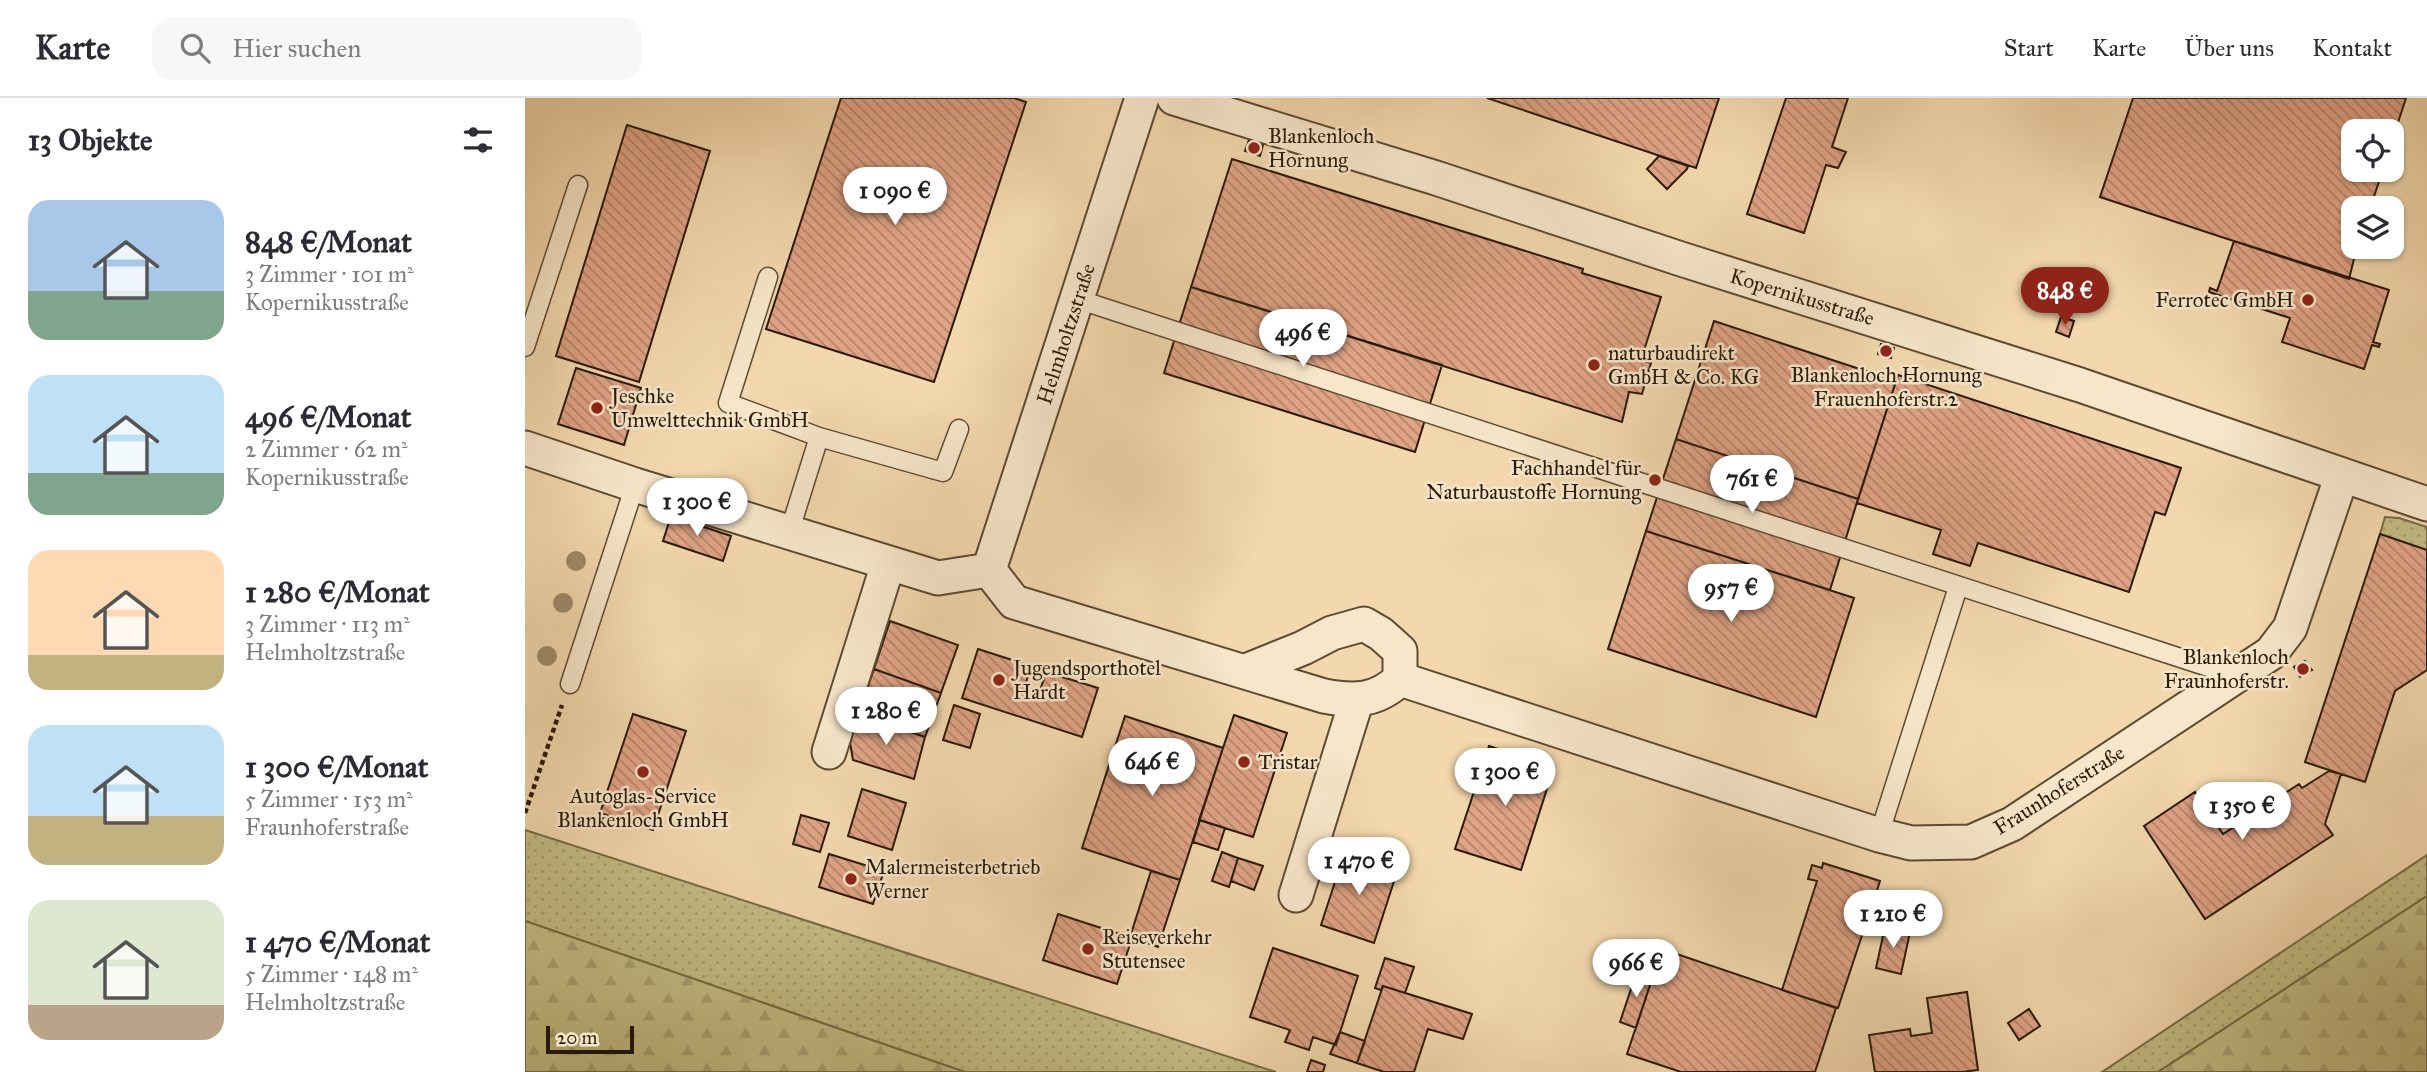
<!DOCTYPE html>
<html lang="de">
<meta charset="utf-8">
<style>
:root{--surface:#fff;--page:#f7f7f7;--text:#2b2b33;--muted:#7c7c81;--line:#e1e1e2;--accent:#8f2418}
body{margin:0;font-family:"IM FELL Great Primer",serif;background:var(--page);color:var(--text);height:100vh;display:flex;flex-direction:column;font-size:26px;white-space:nowrap}
*{box-sizing:border-box;margin:0}
p{font-size:23px;color:var(--muted)}
.icon{flex:none;width:38px;height:38px;fill:none;stroke:currentColor;stroke-width:2;stroke-linecap:round;stroke-linejoin:round}
.map{position:relative;flex:1;overflow:hidden}
.details{display:flex;flex-direction:column;background:var(--surface);width:525px}
.details>*{flex:none}
.controls{position:absolute;left:1816px;top:21px;display:grid;gap:14px}
.controls a{display:grid;place-items:center;width:63px;height:63px;border-radius:14px;background:var(--surface);box-shadow:0 2px 5px #0004;font-size:35px}
.scale{position:absolute;left:21px;bottom:18px;width:88px;box-sizing:border-box;padding-left:7px;border:4px solid #2a1a09;border-top:0;font-size:19px;line-height:24px;white-space:nowrap;color:#2a1a09;-webkit-text-stroke:5px #f7e6ca;paint-order:stroke}
.price{position:absolute;translate:-50% -60px;padding:0 16px;border-radius:24px;background:#fff;color:#222;font-size:23px;line-height:46px;filter:drop-shadow(0 2px 4px #0008)}
.price::after{content:'';position:absolute;left:50%;top:42px;width:21px;height:16px;margin-left:-10px;background:inherit;clip-path:polygon(0 0,100% 0,50% 100%)}
.price.on{background:var(--accent);color:#fff}
ul{padding:0;list-style:none}
li{display:flex;align-items:center;gap:21px;height:175px;padding:0 28px}
li span{display:grid;place-items:center;flex:none;width:196px;height:140px;border-radius:21px;color:#555}
li>.icon{margin-inline-start:auto}
span .icon{width:84px;height:84px;fill:#fffc;stroke-width:1}
li b{font-size:30px}
h2{display:flex;justify-content:space-between;align-items:center;height:84px;padding:0 28px;font-size:30px}
header{display:flex;align-items:center;gap:42px;box-sizing:border-box;height:98px;padding:0 35px;background:var(--surface);border-bottom:2px solid var(--line)}
header strong{font-size:33px}
nav{display:flex;gap:38px;margin-inline-start:auto;font-size:24px}
.search{width:490px;height:63px;background:var(--page);display:flex;align-items:center;gap:18px;box-sizing:border-box;padding:0 24px;border-radius:21px;color:var(--muted);font-size:26px}
main{display:flex;flex:1;min-height:0}
.map>svg:first-child{display:block}
</style>
<header>
<strong>Karte</strong>
<div class="search"><svg class="icon" aria-label="search" viewBox="0 0 24 24"><circle cx="10" cy="10" r="6"/><path d="M15 15l6 6"/></svg>Hier suchen</div>
<nav><a>Start</a><a>Karte</a><a>Über uns</a><a>Kontakt</a></nav>
</header>
<main>
<section class="details">
<h2>13 Objekte<svg class="icon" aria-label="filters" viewBox="0 0 24 24"><path d="M4 7h16M4 17h16"/><circle cx="9" cy="7" r="2"/><circle cx="15" cy="17" r="2"/></svg></h2>
<ul>
<li><span style="background:linear-gradient(#a9c7e8 65%,#7fa58c 0)"><svg class="icon" aria-label="home" viewBox="0 0 24 24"><path d="M3 11l9-7 9 7M6 9v11h12V9"/></svg></span><div><b>848 €/Monat</b><p>3 Zimmer · 101 m²</p><p>Kopernikusstraße</p></div></li>
<li><span style="background:linear-gradient(#bfe0f5 70%,#7fa58c 0)"><svg class="icon" aria-label="home" viewBox="0 0 24 24"><path d="M3 11l9-7 9 7M6 9v11h12V9"/></svg></span><div><b>496 €/Monat</b><p>2 Zimmer · 62 m²</p><p>Kopernikusstraße</p></div></li>
<li><span style="background:linear-gradient(#ffd9b3 75%,#c2b280 0)"><svg class="icon" aria-label="home" viewBox="0 0 24 24"><path d="M3 11l9-7 9 7M6 9v11h12V9"/></svg></span><div><b>1 280 €/Monat</b><p>3 Zimmer · 113 m²</p><p>Helmholtzstraße</p></div></li>
<li><span style="background:linear-gradient(#bfe0f5 65%,#c2b280 0)"><svg class="icon" aria-label="home" viewBox="0 0 24 24"><path d="M3 11l9-7 9 7M6 9v11h12V9"/></svg></span><div><b>1 300 €/Monat</b><p>5 Zimmer · 153 m²</p><p>Fraunhoferstraße</p></div></li>
<li><span style="background:linear-gradient(#dfe7d0 75%,#b9a48a 0)"><svg class="icon" aria-label="home" viewBox="0 0 24 24"><path d="M3 11l9-7 9 7M6 9v11h12V9"/></svg></span><div><b>1 470 €/Monat</b><p>5 Zimmer · 148 m²</p><p>Helmholtzstraße</p></div></li>
</ul>
</section>
<div class="map">
<svg width="1902" height="974" viewBox="0 0 1902 974">
<defs>
<pattern id="grass-dots" width="8" height="8" patternUnits="userSpaceOnUse" patternTransform="scale(1.75)"><rect width="8" height="8" fill="#c3bc84"/><path d="M2 2h.1M6 6h.1" fill="none" stroke="#a8a171" stroke-width="1.8" stroke-linecap="round"/></pattern>
<pattern id="forest-firs" width="22" height="20" patternUnits="userSpaceOnUse" patternTransform="scale(1.75)"><rect width="22" height="20" fill="#c3bc84"/><path d="M5 1l3.5 6h-7zM16 11l3.5 6h-7z" fill="#a8a171"/></pattern>
<pattern id="building-back-hatch" width="6" height="6" patternUnits="userSpaceOnUse" patternTransform="scale(1.75)"><rect width="6" height="6" fill="#dfa385"/><path d="M-1 5l2 2M0 0l6 6M5-1l2 2" fill="none" stroke="#b5846b"/></pattern>
</defs>
<rect width="100%" height="100%" fill="#f3d8ad"/>
<filter id="stains"><feTurbulence type="fractalNoise" baseFrequency=".00286" numOctaves="4"/><feColorMatrix values="0 0 0 0 .2 0 0 0 0 .09 0 0 0 0 .02 0 0 0 .5 -.17"/></filter>
<radialGradient id="worn" r=".72"><stop offset=".6" stop-color="#630" stop-opacity="0"/><stop offset="1" stop-color="#630" stop-opacity=".3"/></radialGradient>
<path fill="url(#grass-dots)" stroke="#766b46" stroke-width="2" d="M 1860,419 L 1874,420 L 1902,429 L 1902,452 L 1855,436 Z
M 0,732 L 751,974 L 440,974 L 0,823 Z
M 1902,757 L 1902,798 L 1633,974 L 1577,974 Z"/>
<path fill="url(#forest-firs)" stroke="#766b46" stroke-width="2" d="M 1902,798 L 1902,974 L 1633,974 Z
M 0,823 L 440,974 L 0,974 Z"/>
<path fill="url(#building-back-hatch)" stroke="#2a1a09" stroke-width="2" d="M 316,0 L 489,0 L 501,4 L 409,284 L 241,231 Z
M 962,0 L 1194,0 L 1171,70 Z
M 1261,0 L 1323,0 L 1307,49 L 1321,54 L 1313,70 L 1301,67 L 1279,135 L 1222,116 Z
M 1608,0 L 1881,0 L 1867,43 L 1867,33 L 1829,33 L 1829,72 L 1858,72 L 1845,110 L 1829,110 L 1829,149 L 1832,149 L 1824,181 L 1575,99 Z
M 102,27 L 185,53 L 114,284 L 31,258 Z
M 724,42 L 738,47 L 735,58 L 720,53 Z
M 1134,58 L 1163,68 L 1162,71 L 1142,91 L 1122,71 Z
M 707,61 L 1058,171 L 1057,175 L 1136,199 L 1116,262 L 1126,265 L 1117,296 L 1104,294 L 1097,324 L 666,189 Z
M 1709,143 L 1864,192 L 1848,244 L 1855,246 L 1854,249 L 1847,247 L 1839,271 L 1757,244 L 1765,220 L 1684,194 L 1685,190 L 1692,193 Z
M 666,189 L 917,267 L 890,354 L 639,275 Z
M 1536,219 L 1549,223 L 1544,239 L 1531,234 Z
M 1189,223 L 1371,283 L 1333,401 L 1151,341 Z
M 1356,246 L 1369,250 L 1366,260 L 1353,256 Z
M 51,270 L 116,290 L 99,347 L 33,326 Z
M 1373,277 L 1656,370 L 1640,417 L 1630,414 L 1604,494 L 1453,445 L 1445,468 L 1408,456 L 1416,432 L 1332,405 Z
M 1151,341 L 1333,401 L 1305,492 L 1121,433 Z
M 146,418 L 206,438 L 198,463 L 138,443 Z
M 1121,433 L 1329,500 L 1291,619 L 1083,551 Z
M 1855,436 L 1902,452 L 1902,572 L 1870,593 L 1840,684 L 1780,664 Z
M 365,523 L 433,547 L 416,595 L 349,571 Z
M 453,551 L 506,568 L 499,591 L 514,596 L 521,574 L 573,590 L 557,639 L 437,600 Z
M 1780,563 L 1787,572 L 1775,579 L 1769,569 Z
M 349,571 L 416,595 L 400,639 L 333,616 Z
M 429,607 L 455,616 L 445,650 L 418,642 Z
M 108,616 L 161,633 L 128,732 L 75,715 Z
M 333,616 L 400,639 L 389,681 L 328,662 L 325,645 Z
M 709,617 L 762,635 L 728,739 L 674,722 Z
M 600,618 L 698,650 L 655,782 L 557,750 Z
M 964,648 L 1029,669 L 996,772 L 930,751 Z
M 1804,673 L 1816,676 L 1800,726 L 1808,737 L 1680,821 L 1619,728 L 1670,694 L 1698,736 L 1774,686 L 1777,690 Z
M 337,691 L 381,705 L 367,752 L 323,738 Z
M 276,717 L 304,725 L 295,754 L 268,746 Z
M 675,722 L 700,730 L 693,752 L 668,744 Z
M 820,753 L 873,771 L 849,845 L 796,827 Z
M 697,754 L 713,760 L 704,789 L 687,783 Z
M 304,756 L 359,773 L 348,806 L 294,789 Z
M 713,760 L 738,768 L 729,792 L 706,783 Z
M 1298,765 L 1355,783 L 1313,910 L 1257,892 L 1292,783 L 1283,781 L 1287,767 L 1297,770 Z
M 626,773 L 655,782 L 633,849 L 605,839 Z
M 533,816 L 607,840 L 592,886 L 518,862 Z
M 1360,829 L 1385,834 L 1376,876 L 1351,870 Z
M 748,850 L 833,878 L 811,947 L 788,939 L 784,952 L 760,944 L 765,932 L 725,919 Z
M 1137,851 L 1311,910 L 1290,974 L 1156,974 L 1102,956 Z
M 860,860 L 889,869 L 880,895 L 858,888 L 856,892 L 850,890 Z
M 1112,873 L 1128,878 L 1111,930 L 1095,924 Z
M 858,888 L 947,916 L 938,941 L 903,931 L 889,974 L 859,974 L 832,965 Z
M 1442,894 L 1453,972 L 1437,974 L 1350,974 L 1344,937 L 1385,931 L 1386,938 L 1407,935 L 1402,900 Z
M 1504,911 L 1515,928 L 1494,942 L 1483,925 Z
M 815,934 L 840,943 L 832,965 L 805,956 Z
M 786,962 L 800,967 L 798,974 L 782,974 Z"/>
<g fill="none" stroke-linecap="round" stroke-linejoin="round">
<defs>
<path id="service" d="M 243,179 L 203,305 L 294,339
M 552,201 L 1711,578
M 0,249 L 53,87
M 264,435 L 294,339 L 418,374 L 434,331
M 45,586 L 110,387
M 1354,737 L 1433,489"/>
<path id="minor" d="M 649,0 L 911,80 L 1156,161 L 1555,287 L 1902,406
M 0,350 L 110,387 L 413,480 L 464,472 L 489,504 L 799,598 C 830,604 852,603 875,581 L 875,553 L 856,536 L 839,526 L 807,535 L 778,550 L 721,573
M 464,472 L 617,0
M 875,581 L 1354,737 L 1386,745 L 1446,744 L 1487,726 L 1746,555 L 1765,530 L 1817,377
M 304,654 L 363,466
M 771,797 L 832,601"/>
</defs>
<use href="#service" stroke="#5c4a32" stroke-width="21"/>
<use href="#minor" stroke="#5c4a32" stroke-width="37"/>
<path stroke="#2a1a09" stroke-width="4.5" stroke-dasharray="5 3.5" stroke-linecap="butt" d="M 0,715 L 37,607"/>
<use href="#service" stroke="#f7e6ca" stroke-width="18"/>
<use href="#minor" stroke="#f7e6ca" stroke-width="33"/>
</g>
<g fill="#9e8a67">
<circle cx="51" cy="463" r="10"/>
<circle cx="38" cy="505" r="10"/>
<circle cx="22" cy="558" r="10"/>
</g>
<g fill="#8f2418" stroke="#f7e6ca" stroke-width="2.5">
<circle cx="729" cy="50" r="7"/>
<circle cx="1783" cy="202" r="7"/>
<circle cx="1361" cy="253" r="7"/>
<circle cx="1069" cy="267" r="7"/>
<circle cx="72" cy="310" r="7"/>
<circle cx="1130" cy="382" r="7"/>
<circle cx="1778" cy="571" r="7"/>
<circle cx="474" cy="582" r="7"/>
<circle cx="719" cy="664" r="7"/>
<circle cx="118" cy="674" r="7"/>
<circle cx="326" cy="781" r="7"/>
<circle cx="563" cy="851" r="7"/>
</g>
<g text-anchor="middle" dominant-baseline="central" stroke-width="5" stroke-linejoin="round" paint-order="stroke">
<g font-size="21" fill="#2a1a09" stroke="#f7e6ca" text-anchor="start">
<text x="743" y="38">Blankenloch<tspan x="743" dy="24">Hornung</tspan></text>
<text x="1769" y="202" text-anchor="end">Ferrotec GmbH</text>
<text x="1083" y="255">naturbaudirekt<tspan x="1083" dy="24">GmbH &amp; Co. KG</tspan></text>
<text x="1361" y="277" text-anchor="middle">Blankenloch Hornung<tspan x="1361" dy="24">Frauenhoferstr.2</tspan></text>
<text x="86" y="298">Jeschke<tspan x="86" dy="24">Umwelttechnik GmbH</tspan></text>
<text x="1116" y="370" text-anchor="end">Fachhandel für<tspan x="1116" dy="24">Naturbaustoffe Hornung</tspan></text>
<text x="1764" y="559" text-anchor="end">Blankenloch<tspan x="1764" dy="24">Fraunhoferstr.</tspan></text>
<text x="488" y="570">Jugendsporthotel<tspan x="488" dy="24">Hardt</tspan></text>
<text x="733" y="664">Tristar</text>
<text x="118" y="698" text-anchor="middle">Autoglas-Service<tspan x="118" dy="24">Blankenloch GmbH</tspan></text>
<text x="340" y="769">Malermeisterbetrieb<tspan x="340" dy="24">Werner</tspan></text>
<text x="577" y="839">Reiseverkehr<tspan x="577" dy="24">Stutensee</tspan></text>
</g>
<g font-size="21" fill="#2a1a09" stroke="#f7e6ca">
<text transform="translate(1277 199) rotate(17)">Kopernikusstraße</text>
<text transform="translate(541 236) rotate(-72)">Helmholtzstraße</text>
<text transform="translate(1534 692) rotate(-32)">Fraunhoferstraße</text>
</g>
</g>
<rect width="100%" height="100%" filter="url(#stains)"/>
<rect width="100%" height="100%" fill="url(#worn)"/>
</svg>
<div class="controls">
<a><svg class="icon" aria-label="locate" viewBox="0 0 24 24"><circle cx="12" cy="12" r="6"/><path d="M12 2v4M12 18v4M2 12h4M18 12h4"/></svg></a>
<a><svg class="icon" aria-label="layers" viewBox="0 0 24 24"><path d="M12 4l9 5-9 5-9-5zM3 14l9 5 9-5"/></svg></a>
</div>
<div class="scale">20 m</div>
<b class="price" style="left:370px;top:129px">1 090 €</b>
<b class="price on" style="left:1540px;top:229px">848 €</b>
<b class="price" style="left:778px;top:271px">496 €</b>
<b class="price" style="left:1227px;top:417px">761 €</b>
<b class="price" style="left:172px;top:440px">1 300 €</b>
<b class="price" style="left:1206px;top:526px">957 €</b>
<b class="price" style="left:361px;top:649px">1 280 €</b>
<b class="price" style="left:627px;top:700px">646 €</b>
<b class="price" style="left:980px;top:710px">1 300 €</b>
<b class="price" style="left:1717px;top:744px">1 350 €</b>
<b class="price" style="left:834px;top:799px">1 470 €</b>
<b class="price" style="left:1368px;top:852px">1 210 €</b>
<b class="price" style="left:1111px;top:901px">966 €</b>
</div>
</main>
